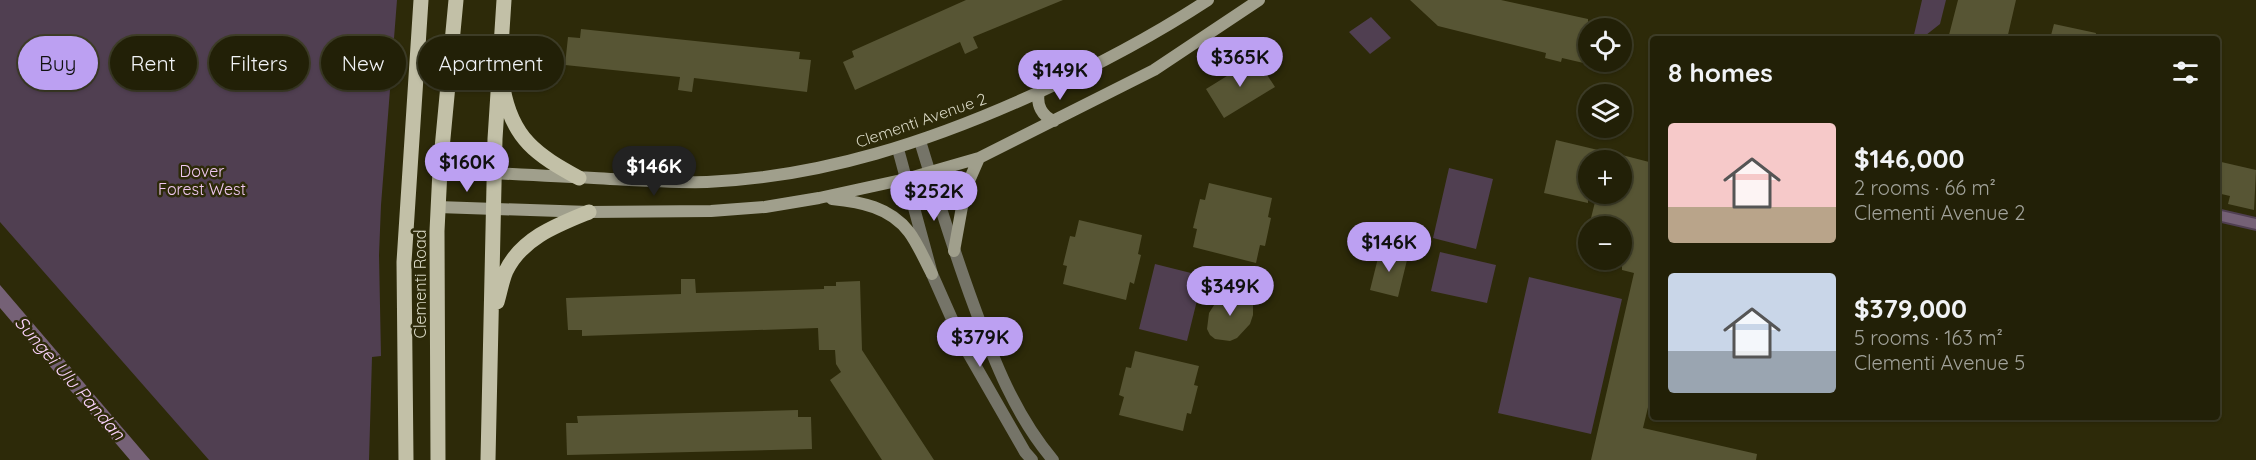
<!DOCTYPE html>
<meta charset="utf-8">
<style>
:root{--surface:#222007;--page:#2e2d15;--text:#f1f3f6;--muted:#a2a39b;--line:#3f3e28;--accent:#bca0f2}
body{margin:0;font-family:Quicksand,sans-serif;background:var(--page);color:var(--text);height:100vh;display:flex;flex-direction:column;font-size:22px;white-space:nowrap}
*{box-sizing:border-box;margin:0}
p{font-size:20px;color:var(--muted)}
.icon{flex:none;width:33px;height:33px;fill:none;stroke:currentColor;stroke-width:2;stroke-linecap:round;stroke-linejoin:round}
.map{position:relative;flex:1;overflow:hidden}
.panel{position:absolute;left:1650px;top:36px;width:570px;height:384px;display:flex;flex-direction:column;background:var(--surface);border-radius:6px;box-shadow:0 2px 4px #0004,0 0 0 2px var(--line)}
.panel>*{flex:none}
.hud{position:absolute;left:18px;top:36px;width:570px;height:54px;display:flex;gap:12px}
.fabs{position:absolute;left:1578px;top:18px;display:grid;gap:12px}
.fabs a{display:grid;place-items:center;width:54px;height:54px;border-radius:50%;background:var(--surface);box-shadow:0 2px 4px #0004,0 0 0 2px var(--line);font-size:30px}
.price{position:absolute;translate:-50% -51px;padding:0 14px;border-radius:21px;background:var(--accent);color:#111;font-size:20px;line-height:39px;filter:drop-shadow(0 2px 3px #0008)}
.price::after{content:'';position:absolute;left:50%;top:36px;width:18px;height:14px;margin-left:-9px;background:inherit;clip-path:polygon(0 0,100% 0,50% 100%)}
.price.active{background:#222;color:#fff}
ul{padding:0;list-style:none}
li{display:flex;align-items:center;gap:18px;height:150px;padding:0 18px}
li span{display:grid;place-items:center;flex:none;width:168px;height:120px;border-radius:6px;color:#555}
li>.icon{margin-inline-start:auto}
span .icon{width:72px;height:72px;fill:#fffc;stroke-width:1}
li b{font-size:26px}
h2{display:flex;justify-content:space-between;align-items:center;height:72px;padding:0 18px;font-size:26px}
.pill{padding:0 21px;border-radius:27px;background:var(--surface);box-shadow:0 2px 4px #0004,0 0 0 2px var(--line);font-size:21px;line-height:54px}
.pill.active{background:var(--accent);color:#111}
.map>svg:first-child{display:block}
</style>
<div class="map">
<svg width="2256" height="460" viewBox="0 0 2256 460">
<rect width="100%" height="100%" fill="#2d2a09"/>
<path fill="#503f51" d="M 0,0 L 397,0 L 381,205 L 379,255 L 381,356 L 372,357 L 369,460 L 209,460 L 0,222 Z
M 1922,0 L 1946,0 L 1940,24 L 1921,39 L 1913,39 Z
M 1371,17 L 1391,38 L 1370,54 L 1349,32 Z
M 1449,168 L 1493,179 L 1476,249 L 1433,238 Z
M 2217,208 L 2256,217 L 2256,231 L 2217,222 Z
M 1440,252 L 1496,265 L 1487,303 L 1431,291 Z
M 1155,264 L 1203,276 L 1187,341 L 1139,329 Z
M 1529,277 L 1622,299 L 1591,434 L 1498,413 Z"/>
<path fill="#756176" d="M 2217,210 L 2256,219 L 2256,229 L 2217,220 Z
M 0,285 L 150,460 L 130,460 L 0,308 Z"/>
<path fill="#575534" d="M 966,0 L 1063,0 L 973,37 L 978,48 L 965,54 L 960,42 L 855,90 L 843,62 L 854,57 L 852,51 Z
M 1410,0 L 1501,0 L 1588,19 L 1588,64 L 1562,58 L 1561,62 L 1545,58 L 1546,53 L 1438,26 Z
M 1958,0 L 2016,0 L 2007,39 L 1965,39 L 1949,35 Z
M 2054,24 L 2096,33 L 2095,39 L 2050,39 Z
M 581,29 L 800,52 L 799,59 L 811,60 L 807,92 L 694,78 L 692,92 L 678,90 L 680,77 L 565,65 L 568,37 L 580,38 Z
M 1256,58 L 1275,87 L 1224,118 L 1206,89 Z
M 1556,140 L 1619,155 L 1618,160 L 1588,160 L 1588,203 L 1544,193 Z
M 1622,155 L 1653,163 L 1653,400 L 1650,399 L 1643,428 L 1757,454 L 1756,460 L 1591,460 L 1634,273 L 1622,270 L 1622,226 L 1589,226 L 1597,194 L 1622,194 Z
M 2217,161 L 2256,170 L 2254,210 L 2228,204 L 2230,196 L 2217,193 Z
M 1209,183 L 1272,198 L 1268,217 L 1271,218 L 1265,246 L 1260,245 L 1256,263 L 1193,247 L 1197,229 L 1193,228 L 1200,199 L 1205,200 Z
M 1079,220 L 1142,235 L 1138,254 L 1141,255 L 1134,284 L 1130,282 L 1126,300 L 1063,284 L 1067,266 L 1063,265 L 1070,236 L 1075,237 Z
M 1380,250 L 1408,256 L 1398,297 L 1370,290 Z
M 681,279 L 695,279 L 696,293 L 824,289 L 824,286 L 836,286 L 836,282 L 860,281 L 862,350 L 934,460 L 882,460 L 830,380 L 841,372 L 836,364 L 835,350 L 819,350 L 818,328 L 582,336 L 582,330 L 568,330 L 566,298 L 681,294 Z
M 1233,292 L 1241,292 L 1253,301 L 1253,315 L 1250,324 L 1237,338 L 1230,341 L 1215,339 L 1210,335 L 1207,329 L 1209,313 L 1216,302 Z
M 1135,351 L 1199,366 L 1194,385 L 1198,386 L 1191,414 L 1187,413 L 1183,431 L 1119,415 L 1124,397 L 1119,395 L 1126,367 L 1131,368 Z
M 798,410 L 798,417 L 811,417 L 812,449 L 567,455 L 566,423 L 578,423 L 577,416 Z"/>
<g fill="none" stroke-linecap="round" stroke-linejoin="round">
<path stroke="#757468" stroke-width="12" d="M 920,141 C 937,197 954,252 974,306 C 994,361 1015,415 1053,460
M 898,149 L 932,274 L 963,344 L 1025,452 L 1032,460"/>
<path stroke="#a09f8c" stroke-width="12" d="M 1039,92 C 1036,105 1042,116 1054,121
M 440,170 C 492,173 543,176 594,178 C 632,180 669,183 707,182 C 823,177 932,141 1037,93 C 1096,66 1153,36 1208,0
M 832,199 C 861,202 890,207 909,232 C 918,244 925,261 932,274
M 438,207 L 589,212 L 711,211 L 765,207 L 819,198 L 906,179 L 979,158 L 1154,70 L 1259,0
M 954,251 L 965,190 L 979,158"/>
<path stroke="#c2c0a7" stroke-width="15" d="M 503,88 C 512,139 537,155 579,178
M 497,302 C 500,292 502,280 506,271 C 522,238 557,225 589,212
M 406,460 L 404,262 L 421,0
M 438,460 L 437,231 L 440,170 L 456,0
M 488,460 L 495,139 L 504,0"/>
</g>
<g text-anchor="middle" dominant-baseline="central" stroke-width="5" stroke-linejoin="round" paint-order="stroke">
<g font-size="16" fill="#d8d7c4" stroke="#2d2a09">
<text transform="translate(921 120) rotate(-19)">Clementi Avenue 2</text>
<text transform="translate(420 284) rotate(-90)">Clementi Road</text>
</g>
<g font-size="16" fill="#f0c8f1" stroke="#2d2a09">
<text x="202" y="171">Dover<tspan x="202" dy="18">Forest West</tspan></text>
</g>
<g font-size="18" font-style="italic" fill="#fcd4fe" stroke="#2d2a09">
<text transform="translate(70 378) rotate(49)">Sungei Ulu Pandan</text>
</g>
</g>
</svg>
<div class="fabs">
<a><svg class="icon" aria-label="locate" viewBox="0 0 24 24"><circle cx="12" cy="12" r="6"/><path d="M12 2v4M12 18v4M2 12h4M18 12h4"/></svg></a>
<a><svg class="icon" aria-label="layers" viewBox="0 0 24 24"><path d="M12 4l9 5-9 5-9-5zM3 14l9 5 9-5"/></svg></a>
<a>+</a>
<a>−</a>
</div>
<b class="price" style="left:1240px;top:88px">$365K</b>
<b class="price" style="left:1060px;top:101px">$149K</b>
<b class="price" style="left:467px;top:193px">$160K</b>
<b class="price active" style="left:654px;top:197px">$146K</b>
<b class="price" style="left:934px;top:222px">$252K</b>
<b class="price" style="left:1389px;top:273px">$146K</b>
<b class="price" style="left:1230px;top:317px">$349K</b>
<b class="price" style="left:980px;top:368px">$379K</b>
<div class="hud">
<a class="pill active">Buy</a>
<a class="pill">Rent</a>
<a class="pill">Filters</a>
<a class="pill">New</a>
<a class="pill">Apartment</a>
</div>
<section class="panel">
<h2>8 homes<svg class="icon" aria-label="filters" viewBox="0 0 24 24"><path d="M4 7h16M4 17h16"/><circle cx="9" cy="7" r="2"/><circle cx="15" cy="17" r="2"/></svg></h2>
<ul>
<li><span style="background:linear-gradient(#f6c9c9 70%,#b9a48a 0)"><svg class="icon" aria-label="home" viewBox="0 0 24 24"><path d="M3 11l9-7 9 7M6 9v11h12V9"/></svg></span><div><b>$146,000</b><p>2 rooms · 66 m²</p><p>Clementi Avenue 2</p></div></li>
<li><span style="background:linear-gradient(#c9d6e8 65%,#9aa5b1 0)"><svg class="icon" aria-label="home" viewBox="0 0 24 24"><path d="M3 11l9-7 9 7M6 9v11h12V9"/></svg></span><div><b>$379,000</b><p>5 rooms · 163 m²</p><p>Clementi Avenue 5</p></div></li>
</ul>
</section>
</div>
